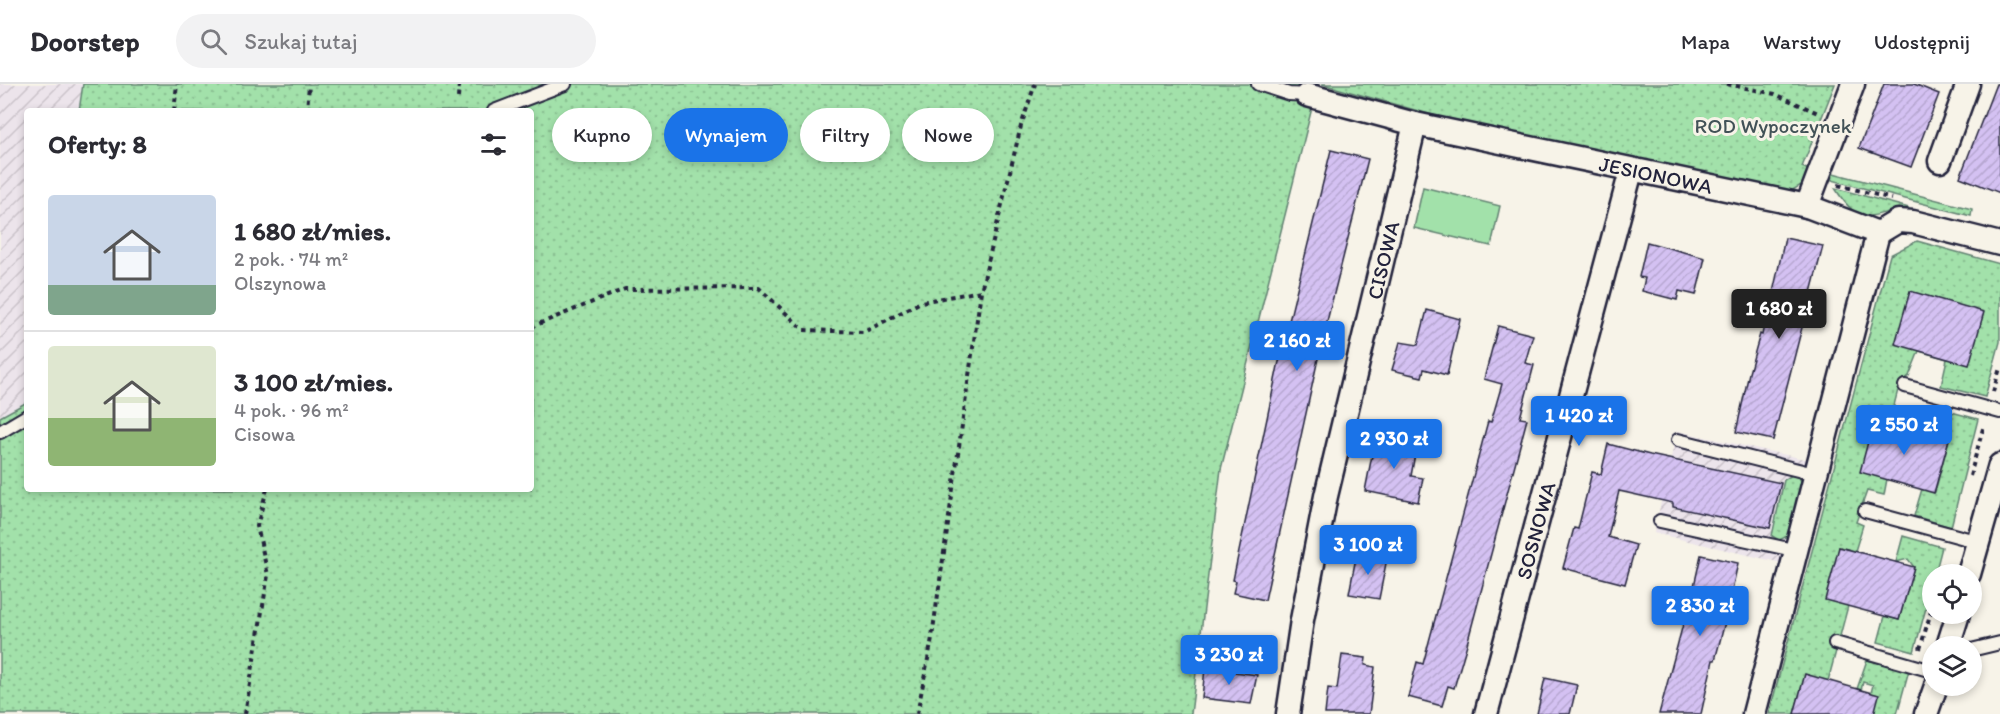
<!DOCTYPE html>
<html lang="pl">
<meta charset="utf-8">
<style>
:root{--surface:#fff;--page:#f2f2f3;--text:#2b2b33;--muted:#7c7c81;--line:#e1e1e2;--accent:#1a73e8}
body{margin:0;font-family:Itim,sans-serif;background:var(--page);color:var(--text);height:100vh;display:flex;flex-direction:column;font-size:22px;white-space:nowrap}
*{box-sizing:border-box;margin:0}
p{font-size:20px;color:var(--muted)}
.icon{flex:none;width:33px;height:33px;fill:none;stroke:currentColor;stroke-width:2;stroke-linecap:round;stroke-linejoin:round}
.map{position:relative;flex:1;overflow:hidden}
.drawer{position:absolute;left:24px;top:24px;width:510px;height:384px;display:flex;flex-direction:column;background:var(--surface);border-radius:6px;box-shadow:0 3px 9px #0003}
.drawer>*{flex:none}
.banner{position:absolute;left:552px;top:24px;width:570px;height:54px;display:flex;gap:12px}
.buttons{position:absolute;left:1922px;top:480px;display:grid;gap:12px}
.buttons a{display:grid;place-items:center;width:60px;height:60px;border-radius:50%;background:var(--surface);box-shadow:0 3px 9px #0003;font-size:30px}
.price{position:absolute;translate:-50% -51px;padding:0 14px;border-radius:6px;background:var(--accent);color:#fff;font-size:20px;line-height:39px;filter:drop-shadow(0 2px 3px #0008)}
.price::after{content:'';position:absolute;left:50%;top:36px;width:18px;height:14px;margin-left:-9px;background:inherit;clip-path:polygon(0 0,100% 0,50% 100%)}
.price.current{background:#222;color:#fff}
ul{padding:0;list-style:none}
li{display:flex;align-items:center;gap:18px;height:150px;padding:0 24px}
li+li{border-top:2px solid var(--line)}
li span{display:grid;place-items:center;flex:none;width:168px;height:120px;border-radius:6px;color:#555}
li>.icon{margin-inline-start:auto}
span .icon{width:72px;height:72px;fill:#fffc;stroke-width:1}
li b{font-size:26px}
h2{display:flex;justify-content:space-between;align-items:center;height:72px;padding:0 24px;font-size:26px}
.pill{padding:0 21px;border-radius:27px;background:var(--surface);box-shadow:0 3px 9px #0003;font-size:21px;line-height:54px}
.pill.current{background:var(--accent);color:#fff}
header{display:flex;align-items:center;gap:36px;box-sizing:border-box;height:84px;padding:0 30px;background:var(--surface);border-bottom:2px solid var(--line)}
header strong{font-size:28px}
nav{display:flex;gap:33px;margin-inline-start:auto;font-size:21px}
.search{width:420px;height:54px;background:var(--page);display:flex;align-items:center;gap:15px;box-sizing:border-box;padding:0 21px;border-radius:33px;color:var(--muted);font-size:22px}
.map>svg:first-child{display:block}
</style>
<header>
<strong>Doorstep</strong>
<div class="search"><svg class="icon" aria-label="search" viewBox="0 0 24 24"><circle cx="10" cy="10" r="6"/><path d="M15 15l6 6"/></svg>Szukaj tutaj</div>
<nav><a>Mapa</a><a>Warstwy</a><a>Udostępnij</a></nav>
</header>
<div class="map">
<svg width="2000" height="630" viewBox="0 0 2000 630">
<defs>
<pattern id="industrial-furrows" width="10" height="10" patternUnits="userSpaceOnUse" patternTransform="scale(1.5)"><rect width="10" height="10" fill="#ece4eb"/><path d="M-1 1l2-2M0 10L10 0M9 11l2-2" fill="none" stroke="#cac3ca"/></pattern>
<pattern id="grass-dots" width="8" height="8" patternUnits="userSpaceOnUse" patternTransform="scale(1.5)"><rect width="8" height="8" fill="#a2e1aa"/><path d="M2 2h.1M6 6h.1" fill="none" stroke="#8bc193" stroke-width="1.8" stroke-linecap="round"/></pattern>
<pattern id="building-hatch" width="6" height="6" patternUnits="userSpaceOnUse" patternTransform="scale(1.5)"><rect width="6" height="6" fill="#d4c1f2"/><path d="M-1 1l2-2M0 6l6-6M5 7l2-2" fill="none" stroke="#b6a6d0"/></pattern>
</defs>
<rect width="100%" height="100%" fill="#f7f3e8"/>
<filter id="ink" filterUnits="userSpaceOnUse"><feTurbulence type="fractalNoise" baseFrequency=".0167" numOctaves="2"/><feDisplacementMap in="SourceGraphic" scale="12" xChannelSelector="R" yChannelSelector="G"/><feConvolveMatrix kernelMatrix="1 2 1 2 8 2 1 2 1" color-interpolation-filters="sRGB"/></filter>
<g filter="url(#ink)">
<path fill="url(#industrial-furrows)" d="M 0,0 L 83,0 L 79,27 L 27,27 L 27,318 L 0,333 Z
M 1677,347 L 1809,376 L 1782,479 L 1654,449 Z"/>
<path fill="url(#grass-dots)" stroke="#628272" stroke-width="1.5" d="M 83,0 L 1318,0 L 1221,385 L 1191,630 L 0,630 L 0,333 L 27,318 L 27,405 L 531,405 L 531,27 L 79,27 Z
M 1322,0 L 1835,0 L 1802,83 L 1809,86 L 1803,100 L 1791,107 L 1497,49 Z
M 1833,89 L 1972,125 L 1971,132 L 1832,96 Z
M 1835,104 L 1909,124 C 1871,128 1862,148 1835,104 Z
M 1917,157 L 2000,180 L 2000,258 L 1985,313 L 1941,302 L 1947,275 L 1919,267 L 1909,292 L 1900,298 L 1891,333 L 1885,331 L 1883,338 L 1874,335 L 1887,395 L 1884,411 L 1867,407 L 1856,438 L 1863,441 L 1855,467 L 1839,463 L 1848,522 L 1828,597 L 1805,591 L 1794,630 L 1769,630 L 1890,171 Z
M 1940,325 L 1978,335 L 1951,443 L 1914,432 L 1922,405 L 1935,408 L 1949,356 L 1932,351 Z
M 1792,391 L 1798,392 L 1802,398 L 1788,452 L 1779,456 L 1772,452 L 1784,396 Z
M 1903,452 L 1942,463 L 1935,490 L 1932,490 L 1932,502 L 1914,568 L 1878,558 L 1885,532 L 1899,536 L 1914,483 L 1908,475 L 1896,478 Z
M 1867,576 L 1909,586 L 1897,630 L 1873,630 L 1878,611 L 1871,609 L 1873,601 L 1863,598 L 1861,606 L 1857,605 Z"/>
<path fill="#a2e1aa" stroke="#628272" stroke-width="1.5" d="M 1423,103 L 1500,122 L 1491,162 L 1414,144 Z"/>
<path fill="url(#building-hatch)" stroke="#22223b" stroke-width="1.5" d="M 1884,0 L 1914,0 L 1939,10 L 1911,83 L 1859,64 Z
M 1996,0 L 2000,0 L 2000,109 L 1960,93 Z
M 1331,66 L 1368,75 L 1321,261 L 1265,516 L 1233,509 L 1236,497 L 1233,496 L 1278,282 Z
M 1785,154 L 1823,162 L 1773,356 L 1736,348 L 1749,289 L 1760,250 L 1762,251 L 1770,212 L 1772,213 Z
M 1647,158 L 1705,174 L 1696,211 L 1679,207 L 1677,216 L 1642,207 L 1645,194 L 1639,193 Z
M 1910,207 L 1984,228 L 1969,281 L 1895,260 Z
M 1427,226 L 1460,235 L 1447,291 L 1424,285 L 1422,293 L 1392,286 L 1400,258 L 1418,261 Z
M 1498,242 L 1533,251 L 1525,279 L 1534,281 L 1520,334 L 1527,335 L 1467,560 L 1454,604 L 1448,602 L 1442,622 L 1408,613 L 1417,578 L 1423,580 L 1488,337 L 1491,338 L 1502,300 L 1484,295 Z
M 1874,335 L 1949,355 L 1934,409 L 1860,388 Z
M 1376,351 L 1417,359 L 1411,392 L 1423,394 L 1418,418 L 1365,407 Z
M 1608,360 L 1650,371 L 1781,399 L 1770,444 L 1673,423 L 1673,419 L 1619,407 L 1608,453 L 1636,461 L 1625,500 L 1563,484 L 1574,444 L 1578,445 L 1592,388 L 1601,390 Z
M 1839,463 L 1914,483 L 1899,536 L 1825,516 Z
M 1357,468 L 1387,474 L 1379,515 L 1349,510 Z
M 1701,471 L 1738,479 L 1725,538 L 1715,576 L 1713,576 L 1701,630 L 1659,630 L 1686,529 L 1688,529 Z
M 1342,571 L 1366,574 L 1365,581 L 1375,583 L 1369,630 L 1325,630 L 1328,604 L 1337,605 Z
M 1205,584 L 1257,591 L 1251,620 L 1202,614 Z
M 1805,590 L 1879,611 L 1874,630 L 1794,630 Z
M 1545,594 L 1577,601 L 1570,630 L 1537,630 Z"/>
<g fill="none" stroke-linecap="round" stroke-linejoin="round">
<defs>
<path id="service" d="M 1258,0 L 1289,10 L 1307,11
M 494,27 L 565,0
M 1905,302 L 2000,328
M 0,348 L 27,332
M 1678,356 L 1818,391
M 1865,427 L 1979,458
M 1660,437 L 1798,467
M 1835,559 L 1932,587
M 1971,566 L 2000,559"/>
<g id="minor">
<path id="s1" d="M 1307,11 L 1415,40 L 1807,122 L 1878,149"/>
<path d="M 1940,77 L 1968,0"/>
<path d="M 1807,122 L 1853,0"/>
<path d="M 1878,149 L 1898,137 L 1913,138 L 2000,160"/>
<path d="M 1969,490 L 2000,381"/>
<path d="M 1948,562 L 1958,530"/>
<path id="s2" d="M 1288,630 L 1302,536 L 1326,412 L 1415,40"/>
<path id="s3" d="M 1486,630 L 1631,87"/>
<path d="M 1754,630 L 1878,149"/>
<path d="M 1926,630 L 1936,602"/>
</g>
</defs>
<use href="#service" stroke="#22223b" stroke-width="16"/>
<use href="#minor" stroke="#22223b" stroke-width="27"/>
<path stroke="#22223b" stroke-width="4" stroke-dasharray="4.5 4.5" stroke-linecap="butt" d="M 1727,0 L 1775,10 L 1818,29
M 458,14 L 459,0
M 174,27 L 177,0
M 307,27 L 309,0
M 1838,101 L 1892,115
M 531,243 L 625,205 L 759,204 L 804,246 L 864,248 L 921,218 L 981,207
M 1993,308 L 2000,284
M 1970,392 L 1984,341
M 1942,490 L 1945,480
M 1920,565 L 1932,524
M 245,630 L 268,491 L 257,442 L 267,405
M 917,630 L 931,560 L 981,207 L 1021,42 L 1035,0"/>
<use href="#service" stroke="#f7f3e8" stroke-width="12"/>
<use href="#minor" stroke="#f7f3e8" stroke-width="22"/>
</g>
</g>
<g text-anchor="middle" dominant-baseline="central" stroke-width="6" stroke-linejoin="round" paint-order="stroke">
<g font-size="21" fill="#425257" stroke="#f7f3e8">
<text x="1773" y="41">ROD Wypoczynek</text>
</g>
<g font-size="21" fill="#22223b" stroke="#f7f3e8">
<text stroke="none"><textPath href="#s1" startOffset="358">JESIONOWA</textPath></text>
<text stroke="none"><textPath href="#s2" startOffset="464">CISOWA</textPath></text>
<text stroke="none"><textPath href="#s3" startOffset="190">SOSNOWA</textPath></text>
</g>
</g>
</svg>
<div class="buttons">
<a><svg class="icon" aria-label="locate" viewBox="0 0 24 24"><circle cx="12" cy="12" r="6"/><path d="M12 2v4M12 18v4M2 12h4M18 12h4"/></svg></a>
<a><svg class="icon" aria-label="layers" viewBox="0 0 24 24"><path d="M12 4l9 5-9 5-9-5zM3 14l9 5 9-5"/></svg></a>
</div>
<b class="price current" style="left:1779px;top:256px">1 680 zł</b>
<b class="price" style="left:1297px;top:288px">2 160 zł</b>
<b class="price" style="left:1579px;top:363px">1 420 zł</b>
<b class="price" style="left:1904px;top:372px">2 550 zł</b>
<b class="price" style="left:1394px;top:386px">2 930 zł</b>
<b class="price" style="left:1368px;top:492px">3 100 zł</b>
<b class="price" style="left:1700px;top:553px">2 830 zł</b>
<b class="price" style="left:1229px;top:602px">3 230 zł</b>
<div class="banner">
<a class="pill">Kupno</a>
<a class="pill current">Wynajem</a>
<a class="pill">Filtry</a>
<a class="pill">Nowe</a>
</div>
<section class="drawer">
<h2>Oferty: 8<svg class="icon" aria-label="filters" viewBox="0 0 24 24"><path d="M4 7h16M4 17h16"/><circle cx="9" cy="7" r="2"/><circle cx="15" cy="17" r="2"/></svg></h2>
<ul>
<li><span style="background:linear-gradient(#c9d6e8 75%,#7fa58c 0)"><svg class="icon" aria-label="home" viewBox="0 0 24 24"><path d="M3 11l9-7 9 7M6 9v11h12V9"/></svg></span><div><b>1 680 zł/mies.</b><p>2 pok. · 74 m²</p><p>Olszynowa</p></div></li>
<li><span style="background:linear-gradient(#dfe7d0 60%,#8fb573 0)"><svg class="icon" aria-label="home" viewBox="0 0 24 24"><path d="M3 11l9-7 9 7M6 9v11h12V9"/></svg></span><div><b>3 100 zł/mies.</b><p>4 pok. · 96 m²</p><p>Cisowa</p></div></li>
</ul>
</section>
</div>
